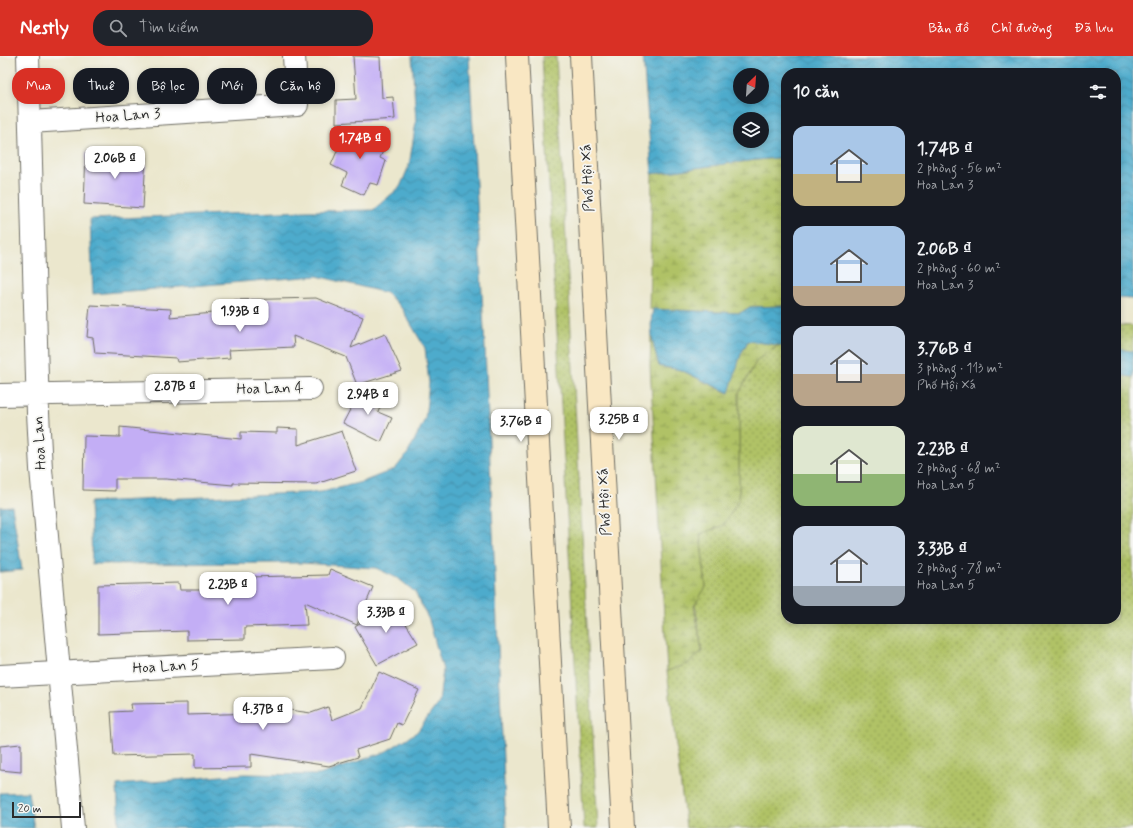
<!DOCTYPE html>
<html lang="vi">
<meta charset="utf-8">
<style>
:root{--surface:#171b24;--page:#20242c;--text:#f1f3f6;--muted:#9ea1a6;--accent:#d93025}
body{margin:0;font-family:Mynerve,sans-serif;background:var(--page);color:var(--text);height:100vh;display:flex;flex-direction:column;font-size:15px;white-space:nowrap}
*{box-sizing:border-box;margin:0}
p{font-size:13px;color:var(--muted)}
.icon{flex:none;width:22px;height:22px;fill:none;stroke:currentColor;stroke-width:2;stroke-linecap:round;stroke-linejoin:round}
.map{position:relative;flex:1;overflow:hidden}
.drawer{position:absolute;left:781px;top:12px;width:340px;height:556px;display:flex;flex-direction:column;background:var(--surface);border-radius:16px;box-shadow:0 2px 6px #0003}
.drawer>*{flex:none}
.top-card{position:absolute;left:12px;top:12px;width:380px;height:36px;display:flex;gap:8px}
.needle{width:26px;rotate:25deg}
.tools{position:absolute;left:733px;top:12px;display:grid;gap:8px}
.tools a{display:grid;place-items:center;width:36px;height:36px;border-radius:50%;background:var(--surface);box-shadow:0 2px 6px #0003;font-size:20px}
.scale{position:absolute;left:12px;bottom:10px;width:69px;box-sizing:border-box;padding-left:4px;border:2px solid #2b2b2b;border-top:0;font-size:11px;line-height:14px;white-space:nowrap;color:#2b2b2b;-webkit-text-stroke:3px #f6f6f2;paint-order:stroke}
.price{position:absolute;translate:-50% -34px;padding:0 9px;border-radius:8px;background:#fff;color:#222;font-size:13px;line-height:26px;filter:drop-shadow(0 1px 2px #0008)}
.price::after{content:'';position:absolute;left:50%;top:24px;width:12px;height:9px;margin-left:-6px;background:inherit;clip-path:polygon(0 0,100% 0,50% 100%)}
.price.selected{background:var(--accent);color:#fff}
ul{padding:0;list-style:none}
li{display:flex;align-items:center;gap:12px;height:100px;padding:0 12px}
li span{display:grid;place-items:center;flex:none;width:112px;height:80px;border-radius:12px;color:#555}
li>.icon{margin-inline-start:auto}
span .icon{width:48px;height:48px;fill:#fffc;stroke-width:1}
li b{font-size:17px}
h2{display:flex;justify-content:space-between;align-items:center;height:48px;padding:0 12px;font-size:17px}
.pill{padding:0 14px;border-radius:16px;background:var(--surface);box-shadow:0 2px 6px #0003;font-size:14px;line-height:36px}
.pill.selected{background:var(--accent);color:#fff}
header{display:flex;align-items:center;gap:24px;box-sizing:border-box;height:56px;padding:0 20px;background:var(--accent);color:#fff}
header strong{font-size:19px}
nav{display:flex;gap:22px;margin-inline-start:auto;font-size:14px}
.search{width:280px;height:36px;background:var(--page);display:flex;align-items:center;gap:10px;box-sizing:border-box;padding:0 14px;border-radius:16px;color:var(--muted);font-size:15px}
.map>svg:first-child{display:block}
</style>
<header>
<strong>Nestly</strong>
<div class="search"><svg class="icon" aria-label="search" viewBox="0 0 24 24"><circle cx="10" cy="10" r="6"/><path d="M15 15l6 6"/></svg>Tìm kiếm</div>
<nav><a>Bản đồ</a><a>Chỉ đường</a><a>Đã lưu</a></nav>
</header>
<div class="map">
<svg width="1133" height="772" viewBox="0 0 1133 772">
<defs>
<pattern id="grass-dots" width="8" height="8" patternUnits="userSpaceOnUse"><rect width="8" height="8" fill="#b0c266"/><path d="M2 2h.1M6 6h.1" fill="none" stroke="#8f9e54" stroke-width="1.8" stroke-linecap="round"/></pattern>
<pattern id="wetland-marsh" width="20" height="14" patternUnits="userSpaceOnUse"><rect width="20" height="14" fill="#b0c266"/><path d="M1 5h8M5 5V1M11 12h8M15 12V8" fill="none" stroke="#8f9e54"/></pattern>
<pattern id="water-waves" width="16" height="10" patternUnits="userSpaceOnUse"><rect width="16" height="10" fill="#4eabcc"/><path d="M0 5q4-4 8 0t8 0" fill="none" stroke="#418ba6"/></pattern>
</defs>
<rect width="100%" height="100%" fill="#f6f6f2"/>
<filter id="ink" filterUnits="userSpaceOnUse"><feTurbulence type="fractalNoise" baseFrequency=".025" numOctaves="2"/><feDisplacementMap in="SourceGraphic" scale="8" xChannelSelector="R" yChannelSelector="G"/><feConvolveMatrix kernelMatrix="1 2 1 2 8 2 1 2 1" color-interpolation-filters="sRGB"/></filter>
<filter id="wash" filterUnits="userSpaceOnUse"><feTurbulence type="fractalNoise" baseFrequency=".012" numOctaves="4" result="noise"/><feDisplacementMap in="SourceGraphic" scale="16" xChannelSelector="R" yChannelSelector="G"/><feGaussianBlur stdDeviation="0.9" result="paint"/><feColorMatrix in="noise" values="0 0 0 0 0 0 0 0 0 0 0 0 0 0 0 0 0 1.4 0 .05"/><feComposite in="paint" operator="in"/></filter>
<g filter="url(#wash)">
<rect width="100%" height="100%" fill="#ebe7cd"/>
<path fill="url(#grass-dots)" stroke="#6e7648" d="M 542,0 L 556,0 L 598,772 L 584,772 Z
M 1116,269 L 1133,270 L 1133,772 L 686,772 L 667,615 L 688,608 L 702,595 L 695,547 L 706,531 L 700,478 L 724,469 L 739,443 L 739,337 L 757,304 L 779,289 L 786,290 L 786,563 L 1116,563 Z"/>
<path fill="url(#wetland-marsh)" stroke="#6e7648" d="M 786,101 L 786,250 L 750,251 L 740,257 L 649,253 L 652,118 C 697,112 741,105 786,101 Z
M 651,279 L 659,310 L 681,314 L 728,337 L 741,298 L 748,285 L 779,289 L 757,304 L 739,337 L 739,443 L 724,469 L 700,478 L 706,531 L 694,550 L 702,595 L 688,608 L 667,615 L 650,309 Z"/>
<path fill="url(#water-waves)" stroke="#3c6b7c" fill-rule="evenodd" d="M 412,0 L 469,0 L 485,292 L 506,772 L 119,772 L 117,729 L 244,718 L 319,719 L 385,696 L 417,676 L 439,646 L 443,614 L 429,564 L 415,536 L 399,523 L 376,512 L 302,507 L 92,508 L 90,446 L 321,436 L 362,426 L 395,413 L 408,397 L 425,363 L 429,327 L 425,292 L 402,253 L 387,237 L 317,220 L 93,238 L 90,163 L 306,155 L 373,154 L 400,131 L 409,110 L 416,66 Z
M 643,0 L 1133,0 L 1133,243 L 1116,242 L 1116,17 L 786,17 L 786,101 C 741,105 697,112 652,118 ZM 740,19 L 762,19 L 762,41 L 740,41 ZM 740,63 L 762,63 L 762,85 L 740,85 Z
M 786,250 L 786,290 L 748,285 L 741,298 L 729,337 L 681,314 L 659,310 C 654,291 648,273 653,253 L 740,257 L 750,251 Z
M 1116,293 L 1133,295 L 1133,321 L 1116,319 Z
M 12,450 L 22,514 L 0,516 L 0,451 Z
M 28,736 L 34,772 L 0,772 L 0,737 Z"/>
<g id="blocks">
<path fill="#c3aef5" d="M 353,0 L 380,1 L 382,42 L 393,41 L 395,63 L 336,67 L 336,44 L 356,43 Z
M 348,70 L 386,88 L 380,102 L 386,105 L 378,129 L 370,127 L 364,139 L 342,129 L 347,117 L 331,109 Z
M 86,96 L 146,101 L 143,152 L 84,148 Z
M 316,242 L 363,261 L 351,292 L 385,278 L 402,315 L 357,329 L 346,301 L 293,280 L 294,291 L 229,294 L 230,302 L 177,306 L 176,302 L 95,297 L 93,282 L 87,281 L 90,249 L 171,253 L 170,261 L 235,255 L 234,244 Z
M 362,331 L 384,343 L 378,356 L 392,362 L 381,386 L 343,367 Z
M 120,371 L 241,383 L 241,376 L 277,377 L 277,372 L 298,373 L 298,389 L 342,375 L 356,415 L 316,428 L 233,427 L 233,429 L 166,423 L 115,423 L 115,435 L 83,434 L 84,380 L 120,381 Z
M 330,513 L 373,531 L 357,569 L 305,546 L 307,569 L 245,571 L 245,583 L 187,584 L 187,575 L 98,578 L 98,529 L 179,527 L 180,534 L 249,534 L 248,521 L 328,519 Z
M 393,547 L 418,587 L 377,609 L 355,571 Z
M 379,616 L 419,634 L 402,669 L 397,667 L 390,683 L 356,694 L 358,701 L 329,710 L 251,698 L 251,711 L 195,712 L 195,698 L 114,700 L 111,656 L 132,655 L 131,648 L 187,647 L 187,659 L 259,657 L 260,650 L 311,657 L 328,651 L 332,664 L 362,652 Z
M 21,688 L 21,716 L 0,714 L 0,690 Z"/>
</g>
</g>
<g filter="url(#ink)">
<use href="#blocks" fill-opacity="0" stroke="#6e6d64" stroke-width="1"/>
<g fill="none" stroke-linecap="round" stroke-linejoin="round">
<defs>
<path id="street" d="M 28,0 L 38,357 L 41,413 L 73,772
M 30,66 L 297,49 L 294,0
M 0,339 L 311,333
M 0,620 L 333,602"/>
<path id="secondary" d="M 517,0 L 559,772
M 581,0 L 623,772"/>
</defs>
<use href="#street" stroke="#6e6d64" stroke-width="24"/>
<use href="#secondary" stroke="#6e6d64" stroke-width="24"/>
<use href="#street" stroke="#fff" stroke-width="22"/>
<use href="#secondary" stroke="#f9e7c3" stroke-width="22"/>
</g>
</g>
<g text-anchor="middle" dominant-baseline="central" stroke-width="3.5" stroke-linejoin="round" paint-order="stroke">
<g font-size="15" fill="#2b2b2b" stroke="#f6f6f2">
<text transform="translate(128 60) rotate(-4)">Hoa Lan 3</text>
<text transform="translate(588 122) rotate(-93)">Phố Hội Xá</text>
<text transform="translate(270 333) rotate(-1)">Hoa Lan 4</text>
<text transform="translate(40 387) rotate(-93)">Hoa Lan</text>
<text transform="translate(605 446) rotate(-93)">Phố Hội Xá</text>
<text transform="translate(166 611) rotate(-3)">Hoa Lan 5</text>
</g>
</g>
</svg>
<div class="tools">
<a><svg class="needle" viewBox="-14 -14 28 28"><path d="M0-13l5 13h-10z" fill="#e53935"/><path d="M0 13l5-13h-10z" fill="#9ea1a6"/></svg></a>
<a><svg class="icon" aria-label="layers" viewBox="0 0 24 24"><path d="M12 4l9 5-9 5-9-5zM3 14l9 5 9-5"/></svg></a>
</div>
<div class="scale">20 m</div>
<b class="price selected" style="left:360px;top:104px">1.74B ₫</b>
<b class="price" style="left:115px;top:124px">2.06B ₫</b>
<b class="price" style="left:240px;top:277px">1.93B ₫</b>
<b class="price" style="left:175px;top:352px">2.87B ₫</b>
<b class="price" style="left:368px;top:360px">2.94B ₫</b>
<b class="price" style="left:619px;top:385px">3.25B ₫</b>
<b class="price" style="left:521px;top:387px">3.76B ₫</b>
<b class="price" style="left:228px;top:550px">2.23B ₫</b>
<b class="price" style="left:386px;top:578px">3.33B ₫</b>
<b class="price" style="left:263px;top:675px">4.37B ₫</b>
<div class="top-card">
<a class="pill selected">Mua</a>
<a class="pill">Thuê</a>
<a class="pill">Bộ lọc</a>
<a class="pill">Mới</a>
<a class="pill">Căn hộ</a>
</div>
<section class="drawer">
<h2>10 căn<svg class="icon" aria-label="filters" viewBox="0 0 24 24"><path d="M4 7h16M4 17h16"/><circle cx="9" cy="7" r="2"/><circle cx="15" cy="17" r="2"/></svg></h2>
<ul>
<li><span style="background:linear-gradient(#a9c7e8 60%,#c2b280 0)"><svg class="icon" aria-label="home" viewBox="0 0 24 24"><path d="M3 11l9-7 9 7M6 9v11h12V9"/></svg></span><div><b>1.74B ₫</b><p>2 phòng · 56 m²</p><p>Hoa Lan 3</p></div></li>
<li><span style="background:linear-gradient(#a9c7e8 75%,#b9a48a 0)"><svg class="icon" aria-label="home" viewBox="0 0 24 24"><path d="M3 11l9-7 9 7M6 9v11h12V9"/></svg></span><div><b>2.06B ₫</b><p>2 phòng · 60 m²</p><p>Hoa Lan 3</p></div></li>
<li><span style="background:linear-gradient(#c9d6e8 60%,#b9a48a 0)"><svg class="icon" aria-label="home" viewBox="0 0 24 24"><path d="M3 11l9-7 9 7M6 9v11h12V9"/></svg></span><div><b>3.76B ₫</b><p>3 phòng · 113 m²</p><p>Phố Hội Xá</p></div></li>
<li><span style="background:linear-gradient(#dfe7d0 60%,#8fb573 0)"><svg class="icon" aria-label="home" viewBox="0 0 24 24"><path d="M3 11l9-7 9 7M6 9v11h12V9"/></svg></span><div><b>2.23B ₫</b><p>2 phòng · 68 m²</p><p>Hoa Lan 5</p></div></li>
<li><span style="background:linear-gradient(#c9d6e8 75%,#9aa5b1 0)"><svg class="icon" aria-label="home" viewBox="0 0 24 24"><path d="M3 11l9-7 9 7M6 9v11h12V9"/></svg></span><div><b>3.33B ₫</b><p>2 phòng · 78 m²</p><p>Hoa Lan 5</p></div></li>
</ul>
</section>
</div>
